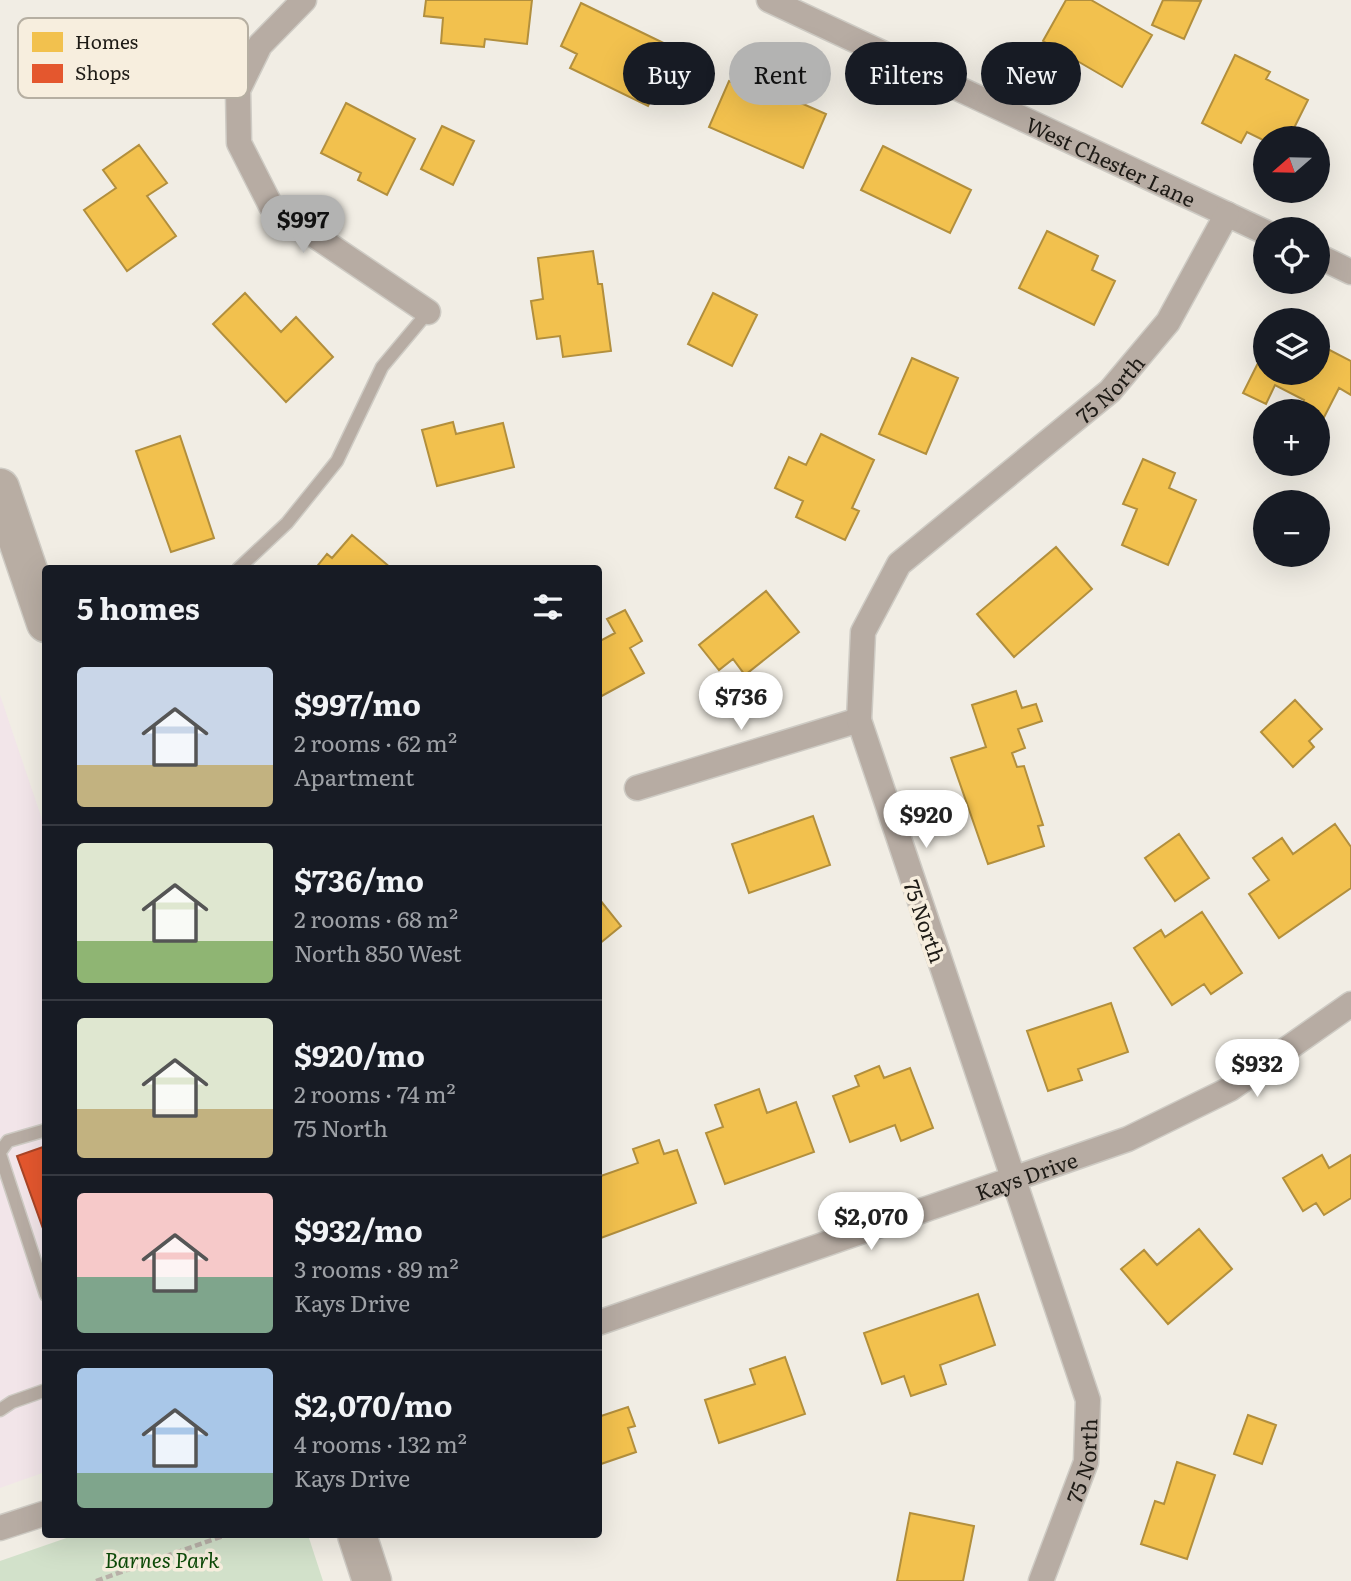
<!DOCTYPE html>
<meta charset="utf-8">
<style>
:root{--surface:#171b24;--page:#242831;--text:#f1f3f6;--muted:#9ea1a6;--line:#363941;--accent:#b3b3b2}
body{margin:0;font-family:Literata,serif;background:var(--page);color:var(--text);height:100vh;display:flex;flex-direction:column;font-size:26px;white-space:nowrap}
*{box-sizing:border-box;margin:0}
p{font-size:23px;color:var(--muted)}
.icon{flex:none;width:38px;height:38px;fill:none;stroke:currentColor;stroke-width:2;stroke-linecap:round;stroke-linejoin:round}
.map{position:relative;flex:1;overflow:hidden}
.side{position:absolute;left:42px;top:565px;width:560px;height:973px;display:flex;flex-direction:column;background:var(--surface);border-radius:7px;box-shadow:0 7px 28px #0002}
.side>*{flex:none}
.banner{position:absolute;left:623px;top:42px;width:623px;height:63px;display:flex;gap:14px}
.needle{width:46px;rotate:250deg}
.buttons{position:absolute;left:1253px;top:126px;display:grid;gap:14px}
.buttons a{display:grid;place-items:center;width:77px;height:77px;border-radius:50%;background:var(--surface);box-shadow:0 7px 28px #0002;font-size:35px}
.price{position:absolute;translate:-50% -60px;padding:0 16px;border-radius:24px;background:#fff;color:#222;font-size:23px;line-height:46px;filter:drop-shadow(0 2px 4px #0008)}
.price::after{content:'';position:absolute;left:50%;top:42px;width:21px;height:16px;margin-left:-10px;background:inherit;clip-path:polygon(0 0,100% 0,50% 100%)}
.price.on{background:var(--accent);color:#111}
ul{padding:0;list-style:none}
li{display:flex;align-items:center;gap:21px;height:175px;padding:0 35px}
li+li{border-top:2px solid var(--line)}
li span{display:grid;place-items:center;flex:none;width:196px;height:140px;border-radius:7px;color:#555}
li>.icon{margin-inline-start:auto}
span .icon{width:84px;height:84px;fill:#fffc;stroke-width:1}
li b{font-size:30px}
h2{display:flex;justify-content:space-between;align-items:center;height:84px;padding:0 35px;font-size:30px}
.pill{padding:0 24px;border-radius:32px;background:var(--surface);box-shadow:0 7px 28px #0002;font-size:24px;line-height:63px}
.pill.on{background:var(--accent);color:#111}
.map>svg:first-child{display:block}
</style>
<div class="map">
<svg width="1351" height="1581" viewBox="0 0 1351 1581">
<rect width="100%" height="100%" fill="#f1ede4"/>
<path fill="#f2e5e9" d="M 0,695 L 46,831 L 45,1472 L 0,1488 Z"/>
<path fill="#d2e1ca" d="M 75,1535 L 308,1535 L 323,1581 L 0,1581 L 0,1561 Z"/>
<path fill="#f2c14e" stroke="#b28f3d" stroke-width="2" d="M 426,0 L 532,0 L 527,44 L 485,39 L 484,47 L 441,43 L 443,18 L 424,16 Z
M 1066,0 L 1091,0 L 1152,35 L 1122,87 L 1043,41 Z
M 1163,0 L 1201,1 L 1184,39 L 1152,25 Z
M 581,3 L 676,49 L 648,106 L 570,68 L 577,54 L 561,46 Z
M 1235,55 L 1270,72 L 1266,79 L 1308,100 L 1289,138 L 1265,141 L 1247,132 L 1241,143 L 1202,123 Z
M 729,81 L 776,101 L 778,93 L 826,114 L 803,168 L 709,127 Z
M 346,103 L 415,139 L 387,195 L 358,180 L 361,173 L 321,153 Z
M 442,126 L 474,141 L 453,185 L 421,169 Z
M 139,145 L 167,183 L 147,196 L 176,236 L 127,271 L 84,210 L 116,188 L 103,170 Z
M 883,146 L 971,190 L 950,233 L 861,190 Z
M 1047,231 L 1098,256 L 1092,270 L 1115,281 L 1094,325 L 1019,288 Z
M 593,251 L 598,284 L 602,284 L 611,351 L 563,357 L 560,336 L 537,339 L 531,301 L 543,299 L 538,258 Z
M 245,293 L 281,332 L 296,317 L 333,357 L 286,402 L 213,324 Z
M 713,293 L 757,315 L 732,366 L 688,344 Z
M 1318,344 L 1351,361 L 1351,395 L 1339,388 L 1318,429 L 1318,411 L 1298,411 L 1304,400 L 1275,385 L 1266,404 L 1243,393 L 1265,349 L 1265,373 L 1318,373 Z
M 912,358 L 958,378 L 926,454 L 879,434 Z
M 453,422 L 456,434 L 503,423 L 514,467 L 437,486 L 422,430 Z
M 821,434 L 874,460 L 852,508 L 859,511 L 845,540 L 796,517 L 803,501 L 775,488 L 789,457 L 806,465 Z
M 180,436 L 214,538 L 171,552 L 136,451 Z
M 1143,459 L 1175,473 L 1169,488 L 1196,500 L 1168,565 L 1122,545 L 1137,509 L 1123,504 Z
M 352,535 L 391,568 L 390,569 L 315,569 L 327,554 L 332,558 Z
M 1056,547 L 1092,589 L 1014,657 L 977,614 Z
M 766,591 L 799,632 L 745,675 L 733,659 L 719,670 L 699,645 Z
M 625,610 L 642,641 L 630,648 L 644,673 L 598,698 L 598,642 L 615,633 L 607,619 Z
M 1016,691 L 1022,708 L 1036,704 L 1042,721 L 1018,729 L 1025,748 L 1012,753 L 1017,767 L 1024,766 L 1043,825 L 1038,826 L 1044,846 L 988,864 L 951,758 L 986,747 L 972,705 Z
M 1295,700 L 1322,729 L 1309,741 L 1314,747 L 1293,767 L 1261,732 Z
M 813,816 L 830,865 L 749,893 L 732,844 Z
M 1335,824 L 1351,847 L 1351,888 L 1279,938 L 1249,894 L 1269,880 L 1253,858 L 1282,838 L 1293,854 Z
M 1179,834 L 1209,878 L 1175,901 L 1145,858 Z
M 600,900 L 621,926 L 598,945 L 598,902 Z
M 1202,912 L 1242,973 L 1211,994 L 1204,984 L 1172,1005 L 1134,948 L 1161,930 L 1165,937 Z
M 1111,1003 L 1128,1052 L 1078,1069 L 1082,1080 L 1048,1091 L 1027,1031 Z
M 879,1066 L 884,1078 L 910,1068 L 933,1128 L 901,1141 L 895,1125 L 850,1142 L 833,1096 L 859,1086 L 855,1076 Z
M 759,1089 L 767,1113 L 796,1102 L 814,1152 L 725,1184 L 706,1133 L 723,1127 L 715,1105 Z
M 659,1140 L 664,1154 L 677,1150 L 696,1203 L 598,1239 L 598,1177 L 638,1163 L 633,1149 Z
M 1322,1155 L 1329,1168 L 1351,1155 L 1351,1198 L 1324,1215 L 1316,1203 L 1303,1211 L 1283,1178 Z
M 1199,1229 L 1232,1269 L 1168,1324 L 1121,1269 L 1144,1250 L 1157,1265 Z
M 978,1294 L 995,1345 L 940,1365 L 946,1384 L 911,1396 L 904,1376 L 882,1384 L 864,1333 Z
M 785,1357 L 805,1414 L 719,1443 L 705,1400 L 755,1384 L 750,1369 Z
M 628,1407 L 635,1426 L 628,1428 L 636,1452 L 598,1465 L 598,1417 Z
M 1248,1415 L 1276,1425 L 1262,1464 L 1234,1454 Z
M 1177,1462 L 1215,1475 L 1187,1559 L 1141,1544 L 1155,1501 L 1164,1504 Z
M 910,1513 L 974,1526 L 963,1581 L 897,1581 Z"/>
<path fill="#e4572e" stroke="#a94527" stroke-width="2" d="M 46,1146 L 46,1237 L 17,1156 Z"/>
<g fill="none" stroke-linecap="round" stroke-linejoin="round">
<defs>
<path id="service" d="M 238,569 L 287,523 L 337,461 L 382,367 L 428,312
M 0,1152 L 8,1141 L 46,1130
M 0,1154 L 46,1295
M 0,1410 L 12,1402 L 46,1390"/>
<g id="minor">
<path d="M 304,0 L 260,45 L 238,90 L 239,143 L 271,206 L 428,312"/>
<path id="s1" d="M 769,0 L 1265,232"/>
<path d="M 1318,256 L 1351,272"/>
<path d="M 637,788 L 859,720"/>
<path id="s2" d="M 598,1323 L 1128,1139 L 1230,1089 L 1351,1004"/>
<path d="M 0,1528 L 46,1513"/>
<path id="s3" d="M 1041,1581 L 1086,1462 L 1088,1400 L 859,720 L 863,632 L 899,564 L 1110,391 L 1168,322 L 1227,214"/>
</g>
<path id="primary" d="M 0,488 L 46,623
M 357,1535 L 372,1581"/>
</defs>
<use href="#service" stroke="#cecbc4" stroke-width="15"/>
<use href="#minor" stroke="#cecbc4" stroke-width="27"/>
<use href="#primary" stroke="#cecbc4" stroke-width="41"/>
<path stroke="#b8b0a8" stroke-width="4.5" stroke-dasharray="7 3.5" stroke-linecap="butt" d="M 96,1581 L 226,1535"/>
<use href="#service" stroke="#b7aca3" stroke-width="12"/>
<use href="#minor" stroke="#b7aca3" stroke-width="24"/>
<use href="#primary" stroke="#b8ada3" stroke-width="38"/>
</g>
<g text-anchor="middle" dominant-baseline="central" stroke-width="7" stroke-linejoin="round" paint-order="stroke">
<g font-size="21" fill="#1e1b16" stroke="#f7eede">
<text stroke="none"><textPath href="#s1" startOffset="378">West Chester Lane</textPath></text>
<text stroke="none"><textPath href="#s3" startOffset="1346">75 North</textPath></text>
<text transform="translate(926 921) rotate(71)">75 North</text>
<text stroke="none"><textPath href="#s2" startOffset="453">Kays Drive</textPath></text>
<text stroke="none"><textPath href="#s3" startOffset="128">75 North</textPath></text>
</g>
<g font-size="21" font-style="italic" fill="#0d4a08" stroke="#f7eede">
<text x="162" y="1558">Barnes Park</text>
</g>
</g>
<rect x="18" y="18" width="230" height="80" rx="10" fill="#f7eede" stroke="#b6afa2" stroke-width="2"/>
<rect x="32" y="32" width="31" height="20" fill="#f2c14e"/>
<rect x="32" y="64" width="31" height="19" fill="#e4572e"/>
<g font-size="19" fill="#1e1b16">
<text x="75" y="49">Homes</text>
<text x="75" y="80">Shops</text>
</g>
</svg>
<div class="buttons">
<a><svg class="needle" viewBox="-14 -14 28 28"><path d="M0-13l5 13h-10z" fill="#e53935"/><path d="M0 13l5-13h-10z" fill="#9ea1a6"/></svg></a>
<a><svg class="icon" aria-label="locate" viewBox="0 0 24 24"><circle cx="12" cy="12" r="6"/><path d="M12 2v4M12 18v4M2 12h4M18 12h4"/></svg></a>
<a><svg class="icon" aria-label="layers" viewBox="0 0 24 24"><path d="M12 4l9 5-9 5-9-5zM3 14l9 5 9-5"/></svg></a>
<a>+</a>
<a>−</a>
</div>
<b class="price on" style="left:303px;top:255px">$997</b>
<b class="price" style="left:741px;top:732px">$736</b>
<b class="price" style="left:926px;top:850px">$920</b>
<b class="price" style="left:1257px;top:1099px">$932</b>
<b class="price" style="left:871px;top:1252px">$2,070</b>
<div class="banner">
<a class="pill">Buy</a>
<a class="pill on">Rent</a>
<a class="pill">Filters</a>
<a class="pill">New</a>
</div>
<section class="side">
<h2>5 homes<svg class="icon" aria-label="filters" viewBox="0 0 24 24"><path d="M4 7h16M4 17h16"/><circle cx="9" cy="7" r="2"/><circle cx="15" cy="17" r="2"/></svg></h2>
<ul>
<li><span style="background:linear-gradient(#c9d6e8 70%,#c2b280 0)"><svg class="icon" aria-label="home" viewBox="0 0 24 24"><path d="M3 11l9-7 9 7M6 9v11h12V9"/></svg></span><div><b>$997/mo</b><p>2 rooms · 62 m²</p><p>Apartment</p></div></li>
<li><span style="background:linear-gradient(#dfe7d0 70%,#8fb573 0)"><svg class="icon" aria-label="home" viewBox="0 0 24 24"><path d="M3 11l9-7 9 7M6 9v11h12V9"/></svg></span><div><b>$736/mo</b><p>2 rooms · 68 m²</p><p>North 850 West</p></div></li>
<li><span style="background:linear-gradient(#dfe7d0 65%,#c2b280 0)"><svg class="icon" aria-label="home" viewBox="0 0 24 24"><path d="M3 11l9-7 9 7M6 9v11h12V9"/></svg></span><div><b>$920/mo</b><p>2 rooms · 74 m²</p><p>75 North</p></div></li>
<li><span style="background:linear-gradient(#f6c9c9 60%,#7fa58c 0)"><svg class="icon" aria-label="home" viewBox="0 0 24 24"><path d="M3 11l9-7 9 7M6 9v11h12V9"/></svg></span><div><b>$932/mo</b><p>3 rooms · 89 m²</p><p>Kays Drive</p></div></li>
<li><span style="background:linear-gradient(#a9c7e8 75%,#7fa58c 0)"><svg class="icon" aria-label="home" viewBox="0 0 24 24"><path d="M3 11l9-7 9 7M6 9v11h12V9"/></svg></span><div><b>$2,070/mo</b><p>4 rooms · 132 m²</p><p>Kays Drive</p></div></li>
</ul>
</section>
</div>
